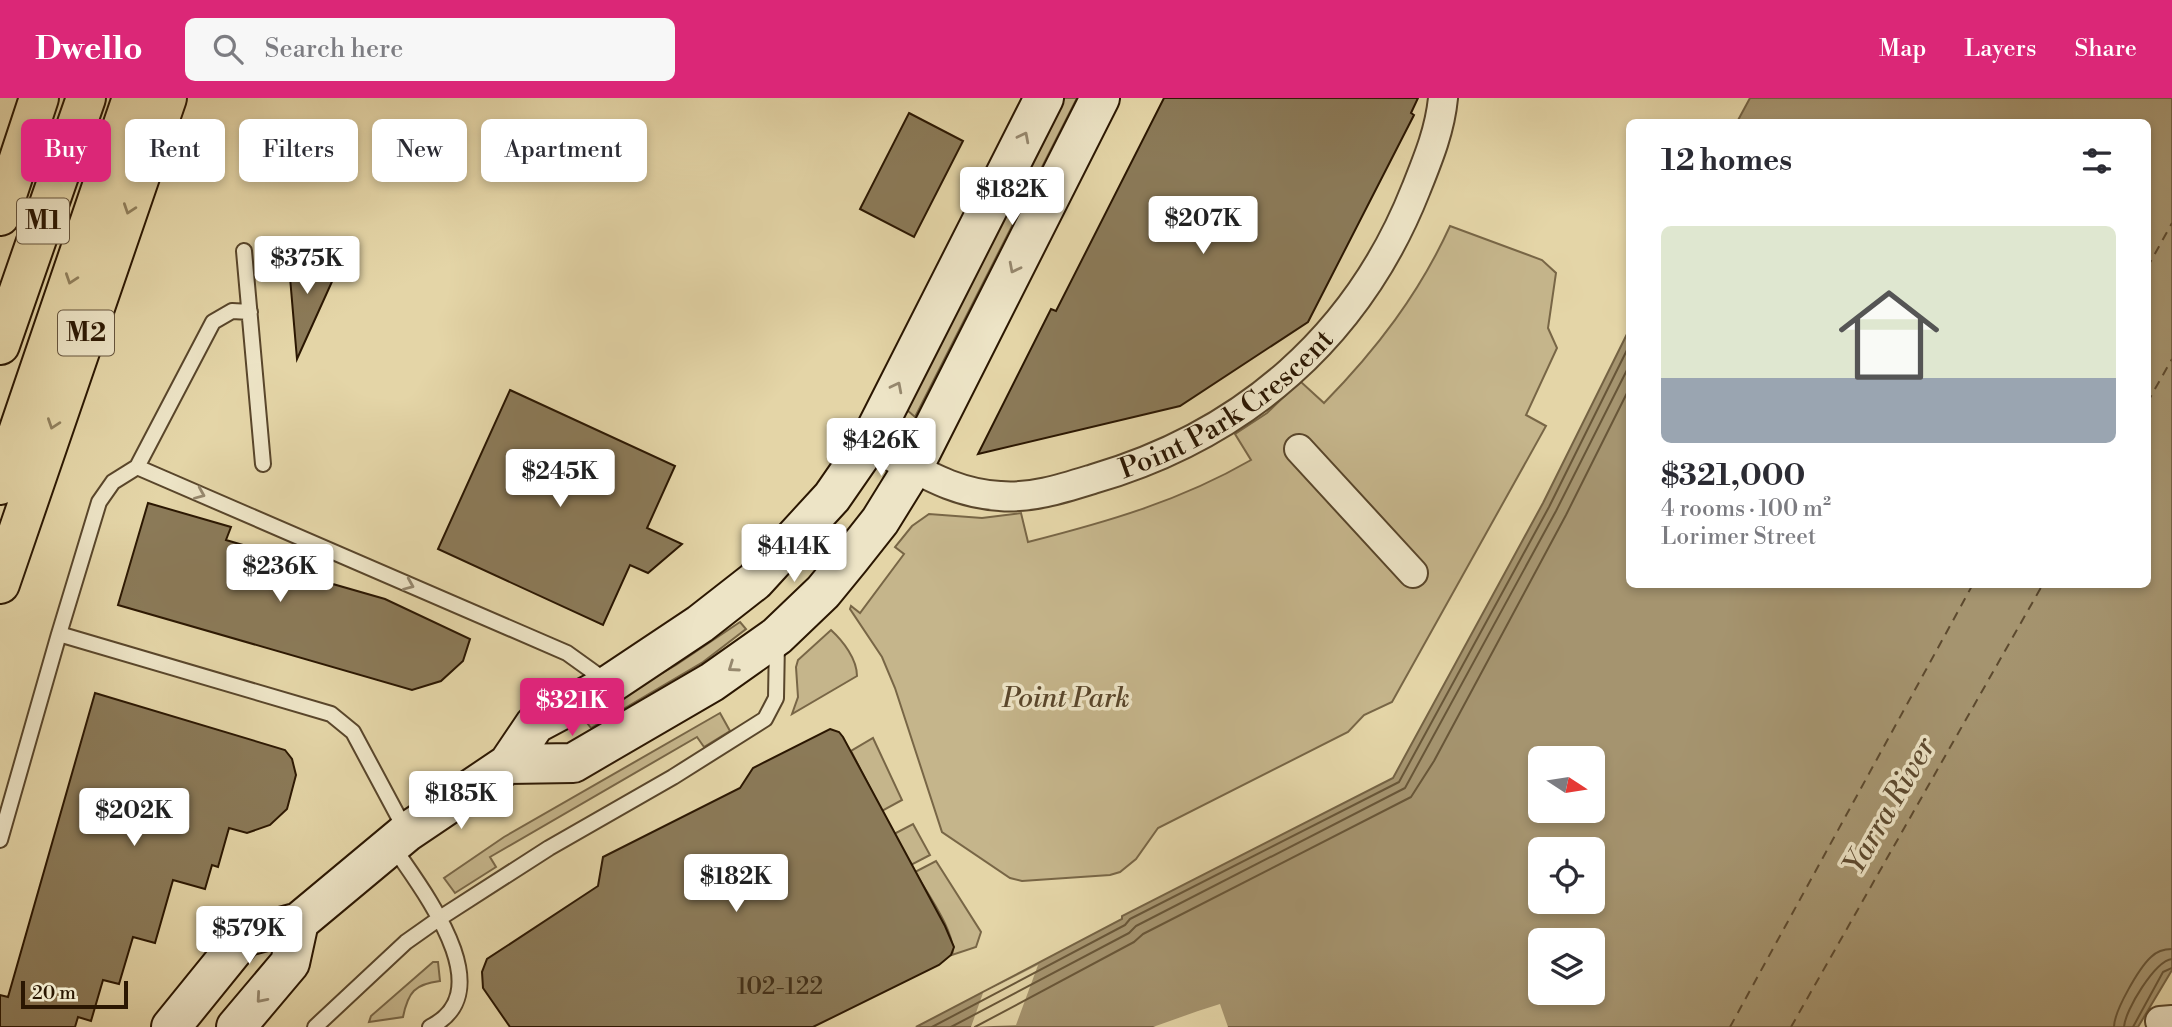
<!DOCTYPE html>
<meta charset="utf-8">
<style>
:root{--surface:#fff;--page:#f7f7f7;--text:#2b2b33;--muted:#7c7c81;--line:#e1e1e2;--accent:#db2777}
body{margin:0;font-family:"Libre Bodoni",serif;background:var(--page);color:var(--text);height:100vh;display:flex;flex-direction:column;font-size:26px;white-space:nowrap}
*{box-sizing:border-box;margin:0}
p{font-size:23px;color:var(--muted)}
.icon{flex:none;width:38px;height:38px;fill:none;stroke:currentColor;stroke-width:2;stroke-linecap:round;stroke-linejoin:round}
.map{position:relative;flex:1;overflow:hidden}
.sheet{position:absolute;left:1626px;top:21px;width:525px;height:469px;display:flex;flex-direction:column;background:var(--surface);border-radius:10px;box-shadow:0 4px 10px #0003}
.sheet>*{flex:none}
.guide{position:absolute;left:21px;top:21px;width:665px;height:63px;display:flex;gap:14px}
.needle{width:46px;rotate:102deg}
.buttons{position:absolute;left:1528px;top:648px;display:grid;gap:14px}
.buttons a{display:grid;place-items:center;width:77px;height:77px;border-radius:10px;background:var(--surface);box-shadow:0 4px 10px #0003;font-size:35px}
.scale{position:absolute;left:21px;bottom:18px;width:107px;box-sizing:border-box;padding-left:7px;border:4px solid #2b1702;border-top:0;font-size:19px;line-height:24px;white-space:nowrap;color:#2b1702;-webkit-text-stroke:5px #ede4c6;paint-order:stroke}
.price{position:absolute;translate:-50% -60px;padding:0 16px;border-radius:7px;background:#fff;color:#222;font-size:23px;line-height:46px;filter:drop-shadow(0 2px 4px #0008)}
.price::after{content:'';position:absolute;left:50%;top:42px;width:21px;height:16px;margin-left:-10px;background:inherit;clip-path:polygon(0 0,100% 0,50% 100%)}
.price.current{background:var(--accent);color:#fff}
ul{padding:0;list-style:none}
li{display:grid;align-content:center;gap:14px;height:371px;padding:0 35px}
li+li{border-top:2px solid var(--line)}
li span{display:grid;place-items:center;height:217px;border-radius:10px;color:#555}
li>.icon{margin-inline-start:auto}
span .icon{width:126px;height:126px;fill:#fffc;stroke-width:1}
li b{font-size:30px}
h2{display:flex;justify-content:space-between;align-items:center;height:84px;padding:0 35px;font-size:30px}
.tag{padding:0 24px;border-radius:10px;background:var(--surface);box-shadow:0 4px 10px #0003;font-size:24px;line-height:63px}
.tag.current{background:var(--accent);color:#fff}
header{display:flex;align-items:center;gap:42px;box-sizing:border-box;height:98px;padding:0 35px;background:var(--accent);color:#fff}
header strong{font-size:33px}
nav{display:flex;gap:38px;margin-inline-start:auto;font-size:24px}
.search{width:490px;height:63px;background:var(--page);display:flex;align-items:center;gap:18px;box-sizing:border-box;padding:0 24px;border-radius:10px;color:var(--muted);font-size:26px}
.map>svg:first-child{display:block}
</style>
<header>
<strong>Dwello</strong>
<div class="search"><svg class="icon" aria-label="search" viewBox="0 0 24 24"><circle cx="10" cy="10" r="6"/><path d="M15 15l6 6"/></svg>Search here</div>
<nav><a>Map</a><a>Layers</a><a>Share</a></nav>
</header>
<div class="map">
<svg width="2172" height="929" viewBox="0 0 2172 929">
<rect width="100%" height="100%" fill="#e4d5a7"/>
<filter id="stains"><feTurbulence type="fractalNoise" baseFrequency=".00286" numOctaves="4"/><feColorMatrix values="0 0 0 0 .2 0 0 0 0 .09 0 0 0 0 .02 0 0 0 .5 -.17"/></filter>
<radialGradient id="worn" r=".72"><stop offset=".6" stop-color="#630" stop-opacity="0"/><stop offset="1" stop-color="#630" stop-opacity=".3"/></radialGradient>
<path fill="#c5b58b" stroke="#786646" stroke-width="2" d="M 1064,0 L 1077,0 L 915,319 L 907,312 Z
M 1450,128 L 1542,162 L 1556,175 L 1548,230 L 1557,250 L 1526,317 L 1546,328 L 1392,604 L 1364,617 L 1348,634 L 1158,730 L 1136,761 L 1120,774 L 1110,777 L 1022,783 L 1010,780 L 942,734 L 895,590 L 882,559 L 850,511 L 851,508 L 860,515 L 904,456 L 895,449 L 912,428 L 929,416 L 982,420 L 1021,415 L 1028,444 C 1107,424 1180,403 1251,362 L 1235,336 L 1267,315 L 1300,283 L 1324,305 C 1376,252 1419,196 1450,128 Z
M 740,524 L 746,531 L 703,564 L 591,630 L 584,621 L 676,567 Z
M 831,532 C 843,543 857,561 857,578 L 792,616 L 798,599 L 796,569 L 798,562 Z
M 720,615 L 730,633 L 704,649 L 697,639 L 490,759 L 496,769 L 455,795 L 444,780 L 504,739 Z
M 873,640 L 902,702 L 882,713 L 851,653 Z
M 913,726 L 930,757 L 911,767 L 894,736 Z
M 936,763 L 981,834 L 976,849 L 952,857 C 958,837 925,792 915,774 Z
M 433,864 L 438,864 L 440,883 C 415,886 408,894 403,919 L 369,924 L 371,918 Z"/>
<path fill="#a5946f" stroke="#746243" stroke-width="2" fill-rule="evenodd" d="M 1750,0 L 2172,0 L 2172,872 L 2138,929 L 916,929 L 1122,821 L 1122,818 L 1393,680 L 1543,405 L 1629,232 L 1629,486 L 2147,486 L 2147,24 L 1737,24 ZM 1540,660 L 1592,660 L 1592,712 L 1540,712 ZM 1540,751 L 1592,751 L 1592,803 L 1540,803 ZM 1540,842 L 1592,842 L 1592,894 L 1540,894 Z"/>
<path fill="#e4d5a7" d="M 1038,867 L 1016,927 L 971,929 L 983,895 Z
M 1220,906 L 1228,929 L 1153,929 L 1198,913 Z"/>
<g fill="none" stroke-linecap="round" stroke-linejoin="round">
<path stroke="#685638" stroke-width="2" d="M 932,929 L 1125,827 L 1130,821 L 1399,684 L 1549,409 L 1629,248
M 951,929 L 1129,835 L 1136,828 L 1405,690 L 1556,413 L 1629,268
M 975,929 L 1134,844 L 1143,836 L 1411,699 L 1434,663 L 1566,417 L 1629,291
M 2114,929 C 2114,913 2139,870 2151,859 C 2157,853 2164,851 2172,851
M 2124,929 C 2125,912 2155,863 2172,861
M 2133,929 L 2163,874 L 2172,870"/>
<path stroke="#5c492e" stroke-width="2" stroke-dasharray="9 7" stroke-linecap="butt" d="M 2147,170 L 2172,125
M 2147,305 L 2172,261
M 1730,929 L 1973,486
M 1791,929 L 2043,486"/>
</g>
<path fill="#8b7a58" stroke="#2b1702" stroke-width="2" d="M 1164,0 L 1418,0 L 1411,15 L 1414,17 L 1308,224 L 1180,308 L 978,356 L 1051,211 L 1056,213 Z
M 909,15 L 963,43 L 914,139 L 860,111 Z
M 288,156 L 335,177 L 297,261 Z
M 510,292 L 675,368 L 647,430 L 682,446 L 648,475 L 630,467 L 603,527 L 438,451 Z
M 148,405 L 231,429 L 226,442 L 309,466 L 305,478 L 385,501 L 470,541 L 463,563 L 441,583 L 412,592 L 118,507 Z
M 95,595 L 285,652 L 292,661 L 296,677 L 287,711 L 270,727 L 247,735 L 229,730 L 218,769 L 212,767 L 205,791 L 173,782 L 155,845 L 133,839 L 119,886 L 103,882 L 91,923 L 78,919 L 75,929 L 0,929 L 0,897 L 8,899 Z
M 830,631 L 839,634 L 843,639 L 945,828 L 954,849 L 951,857 L 939,867 L 813,929 L 510,929 L 483,890 L 482,874 L 487,861 L 598,788 L 603,759 L 740,690 L 753,670 Z"/>
<g fill="none" stroke-linecap="round" stroke-linejoin="round">
<defs>
<path id="lane" d="M 244,153 L 263,366
M 137,369 L 567,555 L 606,583
M 59,536 L 99,404 L 113,384 L 137,369 L 213,224 L 232,213 L 250,214
M 0,742 L 59,536 L 331,616 L 353,634 L 406,733
M 392,747 C 419,788 504,893 430,929
M 315,929 L 406,844 L 440,820 L 549,750 L 673,679 L 765,621 L 776,600 L 777,543"/>
<g id="street">
<path id="s1" d="M 868,347 C 914,368 948,395 1000,398 C 1030,401 1064,390 1093,381 C 1244,337 1358,238 1416,91 C 1428,61 1440,32 1443,0"/>
<path d="M 1299,351 L 1413,475"/>
<path d="M 2160,923 L 2172,922"/>
</g>
<path id="secondary" d="M 508,666 L 573,665 L 712,584 L 777,538 L 823,494 L 850,461 L 880,423 L 914,368 L 1100,0
M 171,929 L 244,839 L 299,824 L 407,734 L 508,666 L 535,626 L 610,586 L 700,526 L 755,483 L 832,399 L 868,347 L 1044,0
M 236,929 L 290,865 L 299,824"/>
<path id="highway" d="M 0,118 L 39,0
M 0,247 L 86,0
M 0,387 L 132,0
M 0,486 L 167,0"/>
</defs>
<use href="#lane" stroke="#59462b" stroke-width="18"/>
<use href="#street" stroke="#59462b" stroke-width="32"/>
<use href="#secondary" stroke="#2b1702" stroke-width="42"/>
<use href="#highway" stroke="#2b1702" stroke-width="42"/>
<use href="#lane" stroke="#ede4c6" stroke-width="14"/>
<use href="#street" stroke="#ede4c6" stroke-width="28"/>
<use href="#secondary" stroke="#ede4c6" stroke-width="38"/>
<use href="#highway" stroke="#e4d5a7" stroke-width="38"/>
</g>
<defs><path id="oneway-chevron" d="M-2-3.5L2.5 0L-2 3.5" fill="none" stroke-width="1.6" stroke-linecap="round" stroke-linejoin="round" transform="scale(1.75)"/></defs>
<g stroke="#96886e">
<use href="#oneway-chevron" transform="translate(1024 39) rotate(-63)"/>
<use href="#oneway-chevron" transform="translate(1014 170) rotate(117)"/>
<use href="#oneway-chevron" transform="translate(897 289) rotate(-63)"/>
<use href="#oneway-chevron" transform="translate(200 396) rotate(23)"/>
<use href="#oneway-chevron" transform="translate(409 487) rotate(23)"/>
<use href="#oneway-chevron" transform="translate(733 569) rotate(145)"/>
<use href="#oneway-chevron" transform="translate(261 900) rotate(131)"/>
</g>
<g stroke="#91805d">
<use href="#oneway-chevron" transform="translate(129 111) rotate(109)"/>
<use href="#oneway-chevron" transform="translate(71 181) rotate(109)"/>
<use href="#oneway-chevron" transform="translate(53 326) rotate(109)"/>
</g>
<g text-anchor="middle" dominant-baseline="central" stroke-width="7" stroke-linejoin="round" paint-order="stroke">
<g font-size="24" fill="#433018">
<text x="780" y="889">102-122</text>
</g>
<g fill="#ede4c6" stroke="#65543d" stroke-width="2">
<rect x="17" y="100.5" width="52" height="45" rx="5"/>
<rect x="58" y="212.5" width="56" height="45" rx="5"/>
</g>
<g font-size="26" font-weight="bold" fill="#2b1702">
<text x="43" y="123">M1</text>
<text x="86" y="235">M2</text>
</g>
<g font-size="28" fill="#2b1702" stroke="#ede4c6">
<text stroke="none"><textPath href="#s1" startOffset="392">Point Park Crescent</textPath></text>
</g>
<g font-size="28" font-style="italic" fill="#59462b" stroke="#ede4c6">
<text x="1066" y="600">Point Park</text>
</g>
<g font-size="30" font-style="italic" fill="#5c492e" stroke="#ede4c6">
<text transform="translate(1890 708) rotate(-60)">Yarra River</text>
</g>
</g>
<rect width="100%" height="100%" filter="url(#stains)"/>
<rect width="100%" height="100%" fill="url(#worn)"/>
</svg>
<div class="buttons">
<a><svg class="needle" viewBox="-14 -14 28 28"><path d="M0-13l5 13h-10z" fill="#e53935"/><path d="M0 13l5-13h-10z" fill="#7c7c81"/></svg></a>
<a><svg class="icon" aria-label="locate" viewBox="0 0 24 24"><circle cx="12" cy="12" r="6"/><path d="M12 2v4M12 18v4M2 12h4M18 12h4"/></svg></a>
<a><svg class="icon" aria-label="layers" viewBox="0 0 24 24"><path d="M12 4l9 5-9 5-9-5zM3 14l9 5 9-5"/></svg></a>
</div>
<div class="scale">20 m</div>
<b class="price" style="left:1012px;top:129px">$182K</b>
<b class="price" style="left:1203px;top:158px">$207K</b>
<b class="price" style="left:307px;top:198px">$375K</b>
<b class="price" style="left:881px;top:380px">$426K</b>
<b class="price" style="left:560px;top:411px">$245K</b>
<b class="price" style="left:794px;top:486px">$414K</b>
<b class="price" style="left:280px;top:506px">$236K</b>
<b class="price current" style="left:572px;top:640px">$321K</b>
<b class="price" style="left:461px;top:733px">$185K</b>
<b class="price" style="left:134px;top:750px">$202K</b>
<b class="price" style="left:736px;top:816px">$182K</b>
<b class="price" style="left:249px;top:868px">$579K</b>
<div class="guide">
<a class="tag current">Buy</a>
<a class="tag">Rent</a>
<a class="tag">Filters</a>
<a class="tag">New</a>
<a class="tag">Apartment</a>
</div>
<section class="sheet">
<h2>12 homes<svg class="icon" aria-label="filters" viewBox="0 0 24 24"><path d="M4 7h16M4 17h16"/><circle cx="9" cy="7" r="2"/><circle cx="15" cy="17" r="2"/></svg></h2>
<ul>
<li><span style="background:linear-gradient(#dfe7d0 70%,#9aa5b1 0)"><svg class="icon" aria-label="home" viewBox="0 0 24 24"><path d="M3 11l9-7 9 7M6 9v11h12V9"/></svg></span><div><b>$321,000</b><p>4 rooms · 100 m²</p><p>Lorimer Street</p></div></li>
</ul>
</section>
</div>
